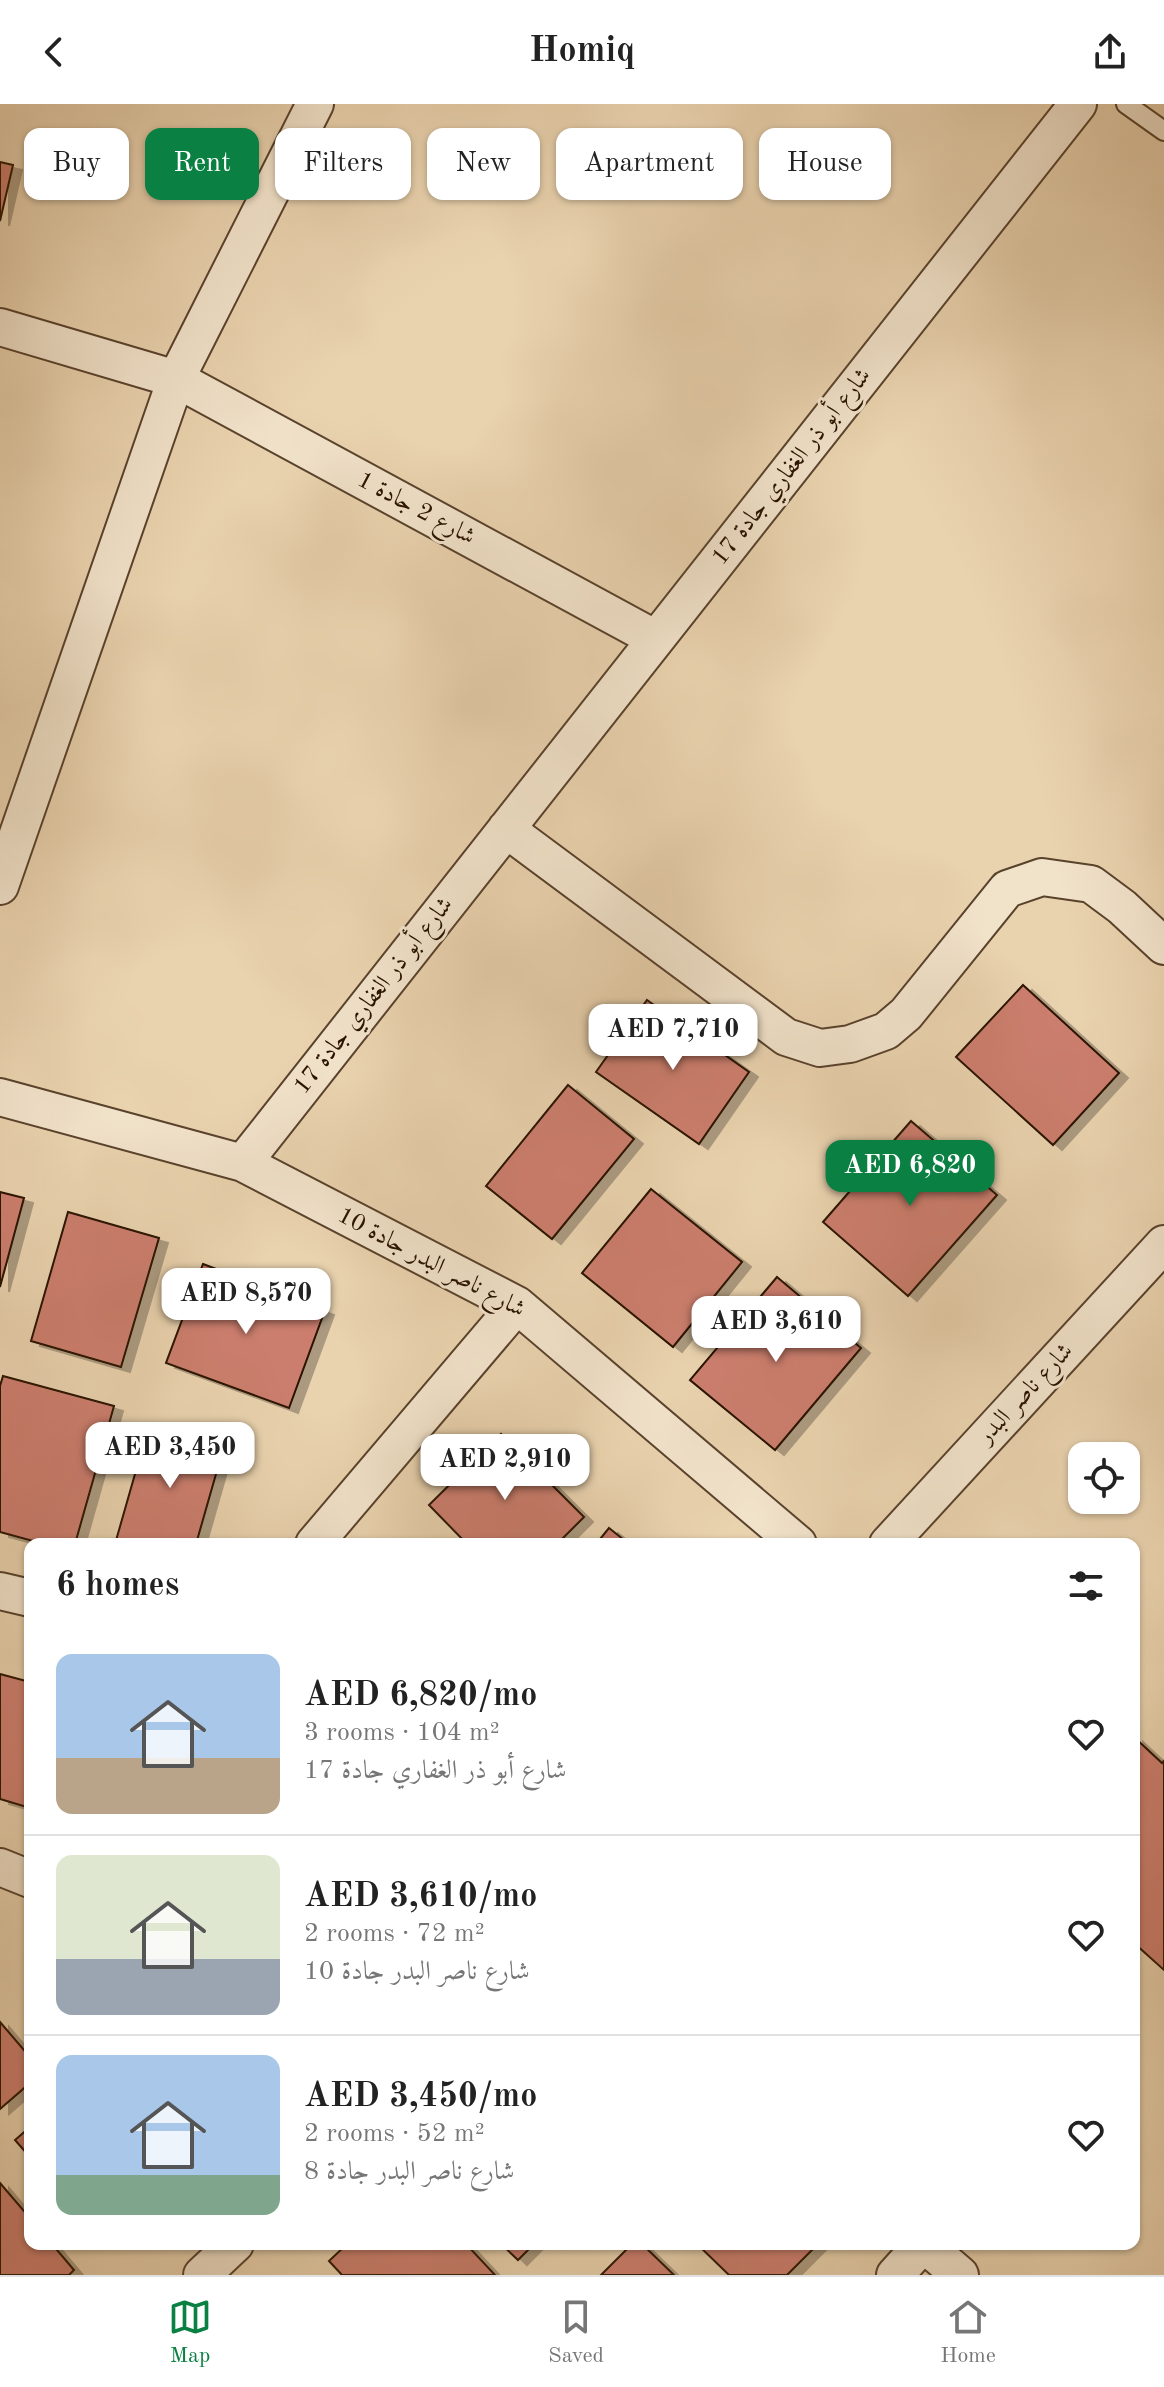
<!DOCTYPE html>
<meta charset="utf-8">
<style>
:root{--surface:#fff;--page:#f6f6f6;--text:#222;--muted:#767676;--line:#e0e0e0;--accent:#0b8043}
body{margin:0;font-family:"Old Standard TT",Amiri,serif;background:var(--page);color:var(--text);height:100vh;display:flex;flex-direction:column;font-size:30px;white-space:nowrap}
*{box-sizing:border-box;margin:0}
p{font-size:26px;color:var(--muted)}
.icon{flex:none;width:44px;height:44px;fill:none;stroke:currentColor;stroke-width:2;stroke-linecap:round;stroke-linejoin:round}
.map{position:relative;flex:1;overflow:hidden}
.drawer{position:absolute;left:24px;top:1434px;width:1116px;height:712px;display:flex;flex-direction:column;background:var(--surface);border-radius:16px;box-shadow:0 2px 6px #0004}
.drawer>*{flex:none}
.hud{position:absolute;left:24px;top:24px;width:1116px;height:72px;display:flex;gap:16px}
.tools{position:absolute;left:1068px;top:1338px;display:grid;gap:16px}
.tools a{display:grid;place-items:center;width:72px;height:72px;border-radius:16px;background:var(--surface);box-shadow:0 2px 6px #0004;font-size:40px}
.price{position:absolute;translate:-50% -68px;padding:0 18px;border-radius:16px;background:#fff;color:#222;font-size:26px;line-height:52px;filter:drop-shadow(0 2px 4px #0008)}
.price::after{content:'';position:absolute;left:50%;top:48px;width:24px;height:18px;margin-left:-12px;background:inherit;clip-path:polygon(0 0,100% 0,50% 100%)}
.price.selected{background:var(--accent);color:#fff}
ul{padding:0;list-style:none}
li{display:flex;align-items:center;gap:24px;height:200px;padding:0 32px}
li+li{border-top:2px solid var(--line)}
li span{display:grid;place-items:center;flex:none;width:224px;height:160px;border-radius:16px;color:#555}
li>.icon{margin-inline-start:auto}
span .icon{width:96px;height:96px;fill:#fffc;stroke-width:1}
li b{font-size:34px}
h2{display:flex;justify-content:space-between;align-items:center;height:96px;padding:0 32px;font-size:34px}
.tag{padding:0 28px;border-radius:16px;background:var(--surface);box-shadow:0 2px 6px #0004;font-size:28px;line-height:72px}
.tag.selected{background:var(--accent);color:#fff}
header{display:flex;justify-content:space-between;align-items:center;height:104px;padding:0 32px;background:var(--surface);font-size:36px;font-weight:800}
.tabs{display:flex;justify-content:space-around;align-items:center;height:112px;border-top:2px solid var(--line);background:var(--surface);font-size:22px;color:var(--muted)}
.tabs a{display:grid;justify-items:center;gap:4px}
.tabs .selected{color:var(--accent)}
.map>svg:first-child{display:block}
</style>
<header><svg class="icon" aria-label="back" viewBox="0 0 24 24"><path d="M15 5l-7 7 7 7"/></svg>Homiq<svg class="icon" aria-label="share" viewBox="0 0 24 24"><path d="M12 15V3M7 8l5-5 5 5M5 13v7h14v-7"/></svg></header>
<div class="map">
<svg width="1164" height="2171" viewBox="0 0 1164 2171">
<defs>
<filter id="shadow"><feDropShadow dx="9" dy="5" stdDeviation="0" flood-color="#0004"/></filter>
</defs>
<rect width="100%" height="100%" fill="#e9d2ae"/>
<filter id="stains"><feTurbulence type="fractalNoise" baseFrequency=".0025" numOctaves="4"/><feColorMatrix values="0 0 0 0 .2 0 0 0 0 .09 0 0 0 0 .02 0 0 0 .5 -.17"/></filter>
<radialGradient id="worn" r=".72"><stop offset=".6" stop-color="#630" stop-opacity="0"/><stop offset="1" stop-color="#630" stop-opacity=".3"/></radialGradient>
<path fill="#cc7e6e" stroke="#291200" stroke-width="2" filter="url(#shadow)" d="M 0,58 L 13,61 L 0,117 Z
M 1023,881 L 1119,969 L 1053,1041 L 956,953 Z
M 647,896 L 749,968 L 699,1040 L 596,968 Z
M 568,981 L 634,1035 L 552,1135 L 486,1082 Z
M 911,1017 L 997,1091 L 908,1192 L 823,1118 Z
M 651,1085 L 742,1158 L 673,1243 L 582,1169 Z
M 0,1088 L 24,1094 L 0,1183 Z
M 68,1108 L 159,1134 L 121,1263 L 31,1237 Z
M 203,1160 L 325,1206 L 289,1304 L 166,1259 Z
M 777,1173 L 861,1244 L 775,1346 L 690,1276 Z
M 3,1272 L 114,1302 L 75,1440 L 44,1440 L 0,1428 L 0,1282 Z
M 149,1321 L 224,1342 L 196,1440 L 115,1440 Z
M 501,1330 L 584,1413 L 557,1440 L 467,1440 L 429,1401 Z
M 609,1424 L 629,1440 L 596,1440 Z
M 0,1570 L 30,1578 L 30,1704 L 0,1695 Z
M 1134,1633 L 1162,1659 L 1164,1657 L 1164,1866 L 1134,1839 Z
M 0,1918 L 30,1953 L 30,1979 L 0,2005 Z
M 30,2023 L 30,2053 L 15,2036 Z
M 0,2079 L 30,2114 L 30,2140 L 52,2140 L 74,2166 L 69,2171 L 0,2171 Z
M 347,2140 L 466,2140 L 495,2171 L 342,2171 L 329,2157 Z
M 501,2140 L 534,2140 L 518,2156 Z
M 632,2140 L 642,2140 L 674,2171 L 601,2171 Z
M 697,2140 L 818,2140 L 787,2171 L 729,2171 Z"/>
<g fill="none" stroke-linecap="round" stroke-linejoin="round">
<defs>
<path id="lane" d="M 1126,0 L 1164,27"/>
<path id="street" d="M 0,223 L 176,275 L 656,535
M 506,725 L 786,933 L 820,944 L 850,940 L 886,927 L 906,910 L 1007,785 L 1042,773 L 1091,780 L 1122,803 L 1164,842
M 0,782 L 176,275 L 315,0
M 0,993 L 243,1059 L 517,1201 L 798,1440
M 243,1059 L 1078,0
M 314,1440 L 517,1201
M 888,1440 L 1164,1140
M 0,1487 L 30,1494
M 0,1763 L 30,1775
M 924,2140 L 960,2171
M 202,2171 L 235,2140
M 895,2171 L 923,2140"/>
</defs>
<use href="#lane" stroke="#59422c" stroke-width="22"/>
<use href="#street" stroke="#59422c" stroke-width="40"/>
<use href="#lane" stroke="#f1e2ca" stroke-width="18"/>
<use href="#street" stroke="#f1e2ca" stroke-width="36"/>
</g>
<g text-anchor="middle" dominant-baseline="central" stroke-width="6" stroke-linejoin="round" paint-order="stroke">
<g font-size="24" fill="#291200" stroke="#f1e2ca">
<text transform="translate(792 363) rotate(-52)">شارع أبو ذر الغفاري جادة 17</text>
<text transform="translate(416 405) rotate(28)">شارع 2 جادة 1</text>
<text transform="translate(374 892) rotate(-52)">شارع أبو ذر الغفاري جادة 17</text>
<text transform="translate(431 1159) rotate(28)">شارع ناصر البدر جادة 10</text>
<text transform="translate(1026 1290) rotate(-47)">شارع ناصر البدر</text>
</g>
</g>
<rect width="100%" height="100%" filter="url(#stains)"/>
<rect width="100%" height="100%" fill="url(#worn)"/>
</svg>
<div class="tools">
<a><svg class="icon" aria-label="locate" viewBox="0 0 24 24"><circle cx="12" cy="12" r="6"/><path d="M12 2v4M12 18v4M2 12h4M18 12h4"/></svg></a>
</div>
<b class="price" style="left:673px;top:968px">AED 7,710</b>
<b class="price selected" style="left:910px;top:1104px">AED 6,820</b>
<b class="price" style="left:246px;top:1232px">AED 8,570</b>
<b class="price" style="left:776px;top:1260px">AED 3,610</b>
<b class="price" style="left:170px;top:1386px">AED 3,450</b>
<b class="price" style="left:505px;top:1398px">AED 2,910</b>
<div class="hud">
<a class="tag">Buy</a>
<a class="tag selected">Rent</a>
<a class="tag">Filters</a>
<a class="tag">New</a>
<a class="tag">Apartment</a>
<a class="tag">House</a>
</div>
<section class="drawer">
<h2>6 homes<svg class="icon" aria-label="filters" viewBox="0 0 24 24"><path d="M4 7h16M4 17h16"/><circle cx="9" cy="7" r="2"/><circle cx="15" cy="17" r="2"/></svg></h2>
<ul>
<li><span style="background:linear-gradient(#a9c7e8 65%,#b9a48a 0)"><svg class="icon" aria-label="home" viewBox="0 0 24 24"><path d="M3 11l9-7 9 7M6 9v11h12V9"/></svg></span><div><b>AED 6,820/mo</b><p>3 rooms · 104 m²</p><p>شارع أبو ذر الغفاري جادة 17</p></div><svg class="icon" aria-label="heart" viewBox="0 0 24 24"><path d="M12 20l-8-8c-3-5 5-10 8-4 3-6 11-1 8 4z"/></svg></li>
<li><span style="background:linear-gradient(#dfe7d0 65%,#9aa5b1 0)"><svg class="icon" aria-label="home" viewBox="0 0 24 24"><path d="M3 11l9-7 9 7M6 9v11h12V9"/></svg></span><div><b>AED 3,610/mo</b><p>2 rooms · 72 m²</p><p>شارع ناصر البدر جادة 10</p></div><svg class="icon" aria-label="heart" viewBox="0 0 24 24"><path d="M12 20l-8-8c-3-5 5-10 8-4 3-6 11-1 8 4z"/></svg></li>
<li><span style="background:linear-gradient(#a9c7e8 75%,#7fa58c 0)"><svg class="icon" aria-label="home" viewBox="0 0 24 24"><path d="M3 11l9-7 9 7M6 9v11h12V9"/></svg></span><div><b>AED 3,450/mo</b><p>2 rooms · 52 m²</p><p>شارع ناصر البدر جادة 8</p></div><svg class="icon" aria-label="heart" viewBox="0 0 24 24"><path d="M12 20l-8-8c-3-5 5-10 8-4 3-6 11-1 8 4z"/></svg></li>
</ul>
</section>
</div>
<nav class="tabs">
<a class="selected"><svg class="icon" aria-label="map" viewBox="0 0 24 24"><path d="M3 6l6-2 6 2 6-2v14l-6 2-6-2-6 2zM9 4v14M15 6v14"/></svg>Map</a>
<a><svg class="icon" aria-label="saved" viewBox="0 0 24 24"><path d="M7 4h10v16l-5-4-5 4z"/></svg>Saved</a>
<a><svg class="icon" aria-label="home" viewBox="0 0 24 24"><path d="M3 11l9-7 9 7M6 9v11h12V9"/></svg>Home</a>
</nav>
